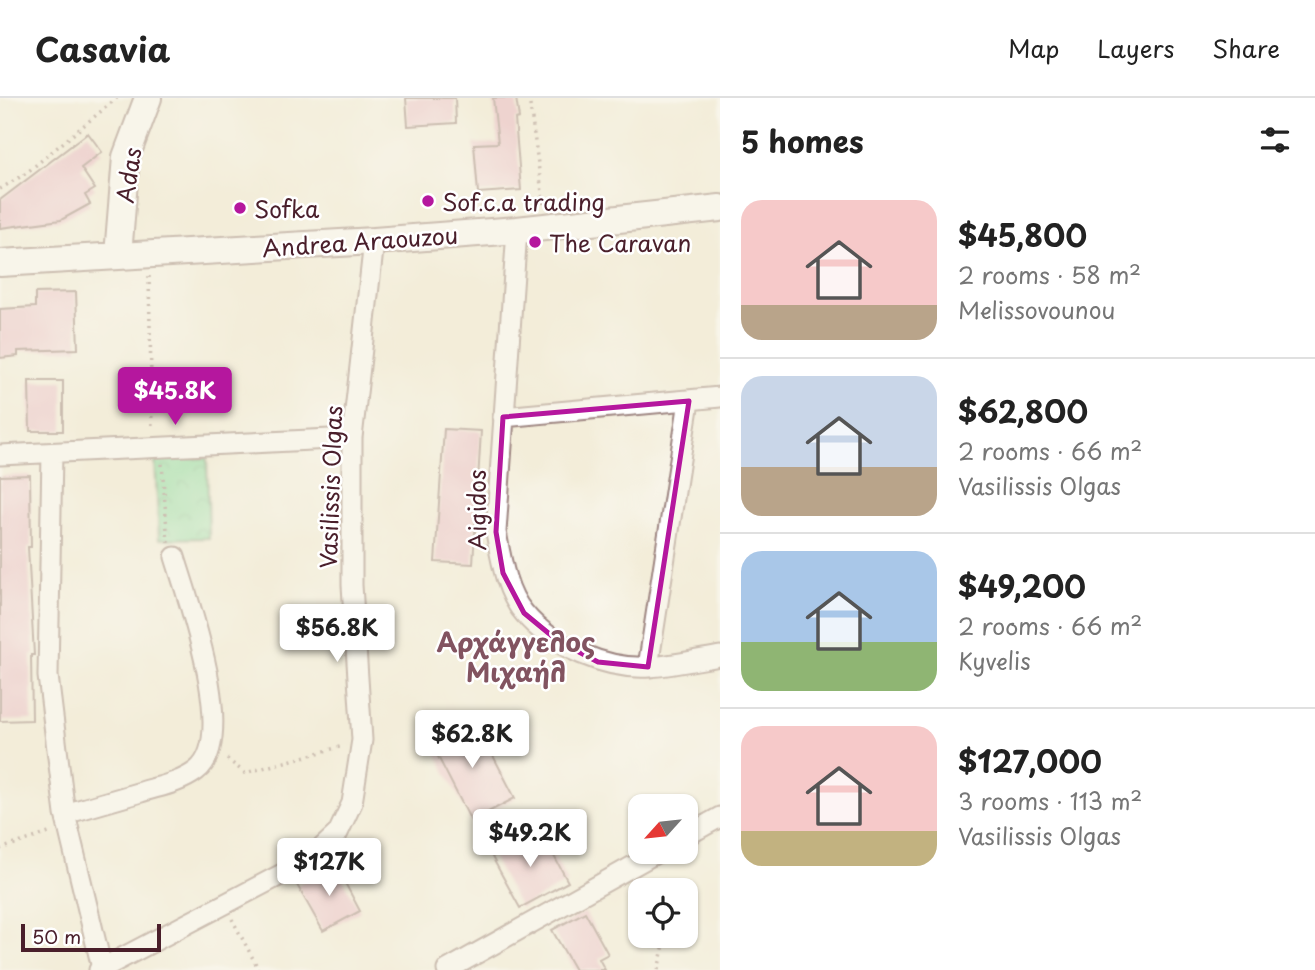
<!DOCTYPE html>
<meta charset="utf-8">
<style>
:root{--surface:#fff;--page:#f6f6f6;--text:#222;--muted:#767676;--line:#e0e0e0;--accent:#b5179e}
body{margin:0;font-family:"Playpen Sans",sans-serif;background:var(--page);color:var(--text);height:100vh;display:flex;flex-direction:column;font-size:26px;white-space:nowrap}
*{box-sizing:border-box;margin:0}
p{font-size:23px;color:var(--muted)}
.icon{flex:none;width:38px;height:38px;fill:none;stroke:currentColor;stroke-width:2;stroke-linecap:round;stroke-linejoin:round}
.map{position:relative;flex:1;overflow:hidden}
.details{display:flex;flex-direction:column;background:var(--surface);width:595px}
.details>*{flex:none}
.needle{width:46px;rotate:243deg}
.fabs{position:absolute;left:628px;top:696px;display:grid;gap:14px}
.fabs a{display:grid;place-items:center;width:70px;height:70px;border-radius:14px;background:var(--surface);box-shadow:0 2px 5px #0004;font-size:35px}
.scale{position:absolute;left:21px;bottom:18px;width:140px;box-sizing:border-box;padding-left:7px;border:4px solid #4a1f2b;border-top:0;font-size:19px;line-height:24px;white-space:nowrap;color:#4a1f2b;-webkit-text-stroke:5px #fff;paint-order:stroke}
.price{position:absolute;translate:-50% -60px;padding:0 16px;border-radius:7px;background:#fff;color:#222;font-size:23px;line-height:46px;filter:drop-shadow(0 2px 4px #0008)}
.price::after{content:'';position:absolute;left:50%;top:42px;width:21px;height:16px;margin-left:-10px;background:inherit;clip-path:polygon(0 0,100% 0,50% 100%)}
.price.active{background:var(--accent);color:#fff}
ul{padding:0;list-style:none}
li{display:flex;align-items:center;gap:21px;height:175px;padding:0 21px}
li+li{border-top:2px solid var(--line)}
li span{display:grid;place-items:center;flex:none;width:196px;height:140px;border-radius:21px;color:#555}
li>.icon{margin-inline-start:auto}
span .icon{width:84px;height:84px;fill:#fffc;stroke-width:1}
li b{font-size:30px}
h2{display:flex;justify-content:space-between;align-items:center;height:84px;padding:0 21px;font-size:30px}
header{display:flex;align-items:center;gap:42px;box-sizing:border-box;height:98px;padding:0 35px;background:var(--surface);border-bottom:2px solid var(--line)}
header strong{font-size:33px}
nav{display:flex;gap:38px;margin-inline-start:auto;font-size:24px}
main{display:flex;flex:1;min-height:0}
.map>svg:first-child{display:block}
</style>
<header>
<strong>Casavia</strong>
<nav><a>Map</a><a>Layers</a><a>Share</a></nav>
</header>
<main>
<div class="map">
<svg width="720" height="872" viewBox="0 0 720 872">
<defs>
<pattern id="park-crowns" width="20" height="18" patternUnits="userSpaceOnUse" patternTransform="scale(1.75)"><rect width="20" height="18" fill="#87dda1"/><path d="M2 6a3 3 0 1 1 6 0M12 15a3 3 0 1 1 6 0" fill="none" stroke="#76bd8b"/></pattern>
</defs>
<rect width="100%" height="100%" fill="#fff"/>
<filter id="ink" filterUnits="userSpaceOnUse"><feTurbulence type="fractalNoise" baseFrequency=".0143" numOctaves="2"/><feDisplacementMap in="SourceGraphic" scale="14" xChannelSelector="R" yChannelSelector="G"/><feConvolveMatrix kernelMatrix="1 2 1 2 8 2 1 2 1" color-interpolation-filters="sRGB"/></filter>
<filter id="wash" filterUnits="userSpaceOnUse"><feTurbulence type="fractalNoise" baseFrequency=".00686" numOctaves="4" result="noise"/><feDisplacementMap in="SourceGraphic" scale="28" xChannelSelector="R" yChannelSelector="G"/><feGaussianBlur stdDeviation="1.57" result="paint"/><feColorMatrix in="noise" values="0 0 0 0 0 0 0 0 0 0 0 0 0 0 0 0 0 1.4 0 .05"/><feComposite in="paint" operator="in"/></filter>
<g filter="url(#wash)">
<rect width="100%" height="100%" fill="#f3edd9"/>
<path fill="url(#park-crowns)" stroke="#687e66" stroke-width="2" d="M 207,360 L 209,440 L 159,441 L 155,361 Z"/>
<g id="blocks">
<path fill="#e9b3c3" d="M 406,0 L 455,0 L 456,25 L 408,28 Z
M 493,0 L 516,0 L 519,20 L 515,21 L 521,92 L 478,95 L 474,46 L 498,45 Z
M 88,35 L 102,54 L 81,70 L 95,91 L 85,97 L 90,106 L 61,122 L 0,130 L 0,102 Z
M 76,194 L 78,251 L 18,253 L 18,258 L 0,260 L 0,211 L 35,209 L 35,195 Z
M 29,283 L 63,283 L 63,333 L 30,333 Z
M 444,331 L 481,333 L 473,466 L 435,464 Z
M 30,377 L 31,449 L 28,449 L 34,557 L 31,557 L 32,622 L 0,623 L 0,378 Z
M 474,621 L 515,700 L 471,723 L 430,643 Z
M 540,732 L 568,784 L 520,810 L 492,759 Z
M 335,766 L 360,813 L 323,833 L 297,787 Z
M 585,814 L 608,856 L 599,861 L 605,872 L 575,872 L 552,832 Z"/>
</g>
</g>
<g filter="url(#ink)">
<use href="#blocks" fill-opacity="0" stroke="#9e8682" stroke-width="2"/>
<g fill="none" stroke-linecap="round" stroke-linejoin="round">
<defs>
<path id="street" d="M 517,132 L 496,434 C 501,461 506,494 524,515 C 552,549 607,572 650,569 C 673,567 697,562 720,558
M 503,319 L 720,299
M 52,355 L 48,578 L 65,716 L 102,870
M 0,357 L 352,340
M 648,569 L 689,303
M 65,716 C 90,709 116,701 141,694 C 160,688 180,685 196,673 C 239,642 188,502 175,459
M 686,738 L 720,719
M 99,872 L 309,762 L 338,735 L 352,705 L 362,642 L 352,487 L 352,340 L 374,143
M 447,872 L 658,754"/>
<path id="secondary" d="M 118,157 L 126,59 L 148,0
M 0,165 L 374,143 L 517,132 L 720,110"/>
</defs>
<use href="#street" stroke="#9e8682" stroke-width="23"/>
<use href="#secondary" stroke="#9e8682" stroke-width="30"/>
<path stroke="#9e8682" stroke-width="3.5" stroke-dasharray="2 5" stroke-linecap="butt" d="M 529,0 L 544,109
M 0,91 L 25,76 L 117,0
M 149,178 L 152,331
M 162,366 L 168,445
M 227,661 L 245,675 L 343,648
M 0,751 L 52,734
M 641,782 L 647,793
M 232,821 L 259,872
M 658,872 L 666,838"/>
<use href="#street" stroke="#fff" stroke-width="19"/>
<use href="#secondary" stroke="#fff" stroke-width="26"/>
</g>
</g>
<path d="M0 0H720V872H0ZM 689,303 L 648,569 L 598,564 L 558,543 L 524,515 L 503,475 L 496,434 L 503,319 Z" fill="#f3edd9" fill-opacity=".55" fill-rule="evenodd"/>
<path fill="none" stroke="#b5179e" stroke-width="5" stroke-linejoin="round" d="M 689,303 L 648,569 L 598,564 L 558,543 L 524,515 L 503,475 L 496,434 L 503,319 Z"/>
<g fill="#b5179e" stroke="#fff" stroke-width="2.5">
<circle cx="428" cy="103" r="7"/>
<circle cx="240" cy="110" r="7"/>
<circle cx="535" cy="144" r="7"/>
</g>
<g text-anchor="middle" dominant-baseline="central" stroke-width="5" stroke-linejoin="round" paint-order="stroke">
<g font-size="23" fill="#4a1f2b" stroke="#fff">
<text transform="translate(128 77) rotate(-81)">Adas</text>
<text transform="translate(360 143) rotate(-4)">Andrea Araouzou</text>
<text transform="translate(330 389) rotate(-88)">Vasilissis Olgas</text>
<text transform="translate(476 412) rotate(-90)">Aigidos</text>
</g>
<g font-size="23" fill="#4a1f2b" stroke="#fff" text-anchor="start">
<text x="442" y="103">Sof.c.a trading</text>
<text x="254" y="110">Sofka</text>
<text x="549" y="144">The Caravan</text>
</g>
<g font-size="26" font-weight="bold" fill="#825360" stroke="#fff">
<text x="516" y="543">Αρχάγγελος<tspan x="516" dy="30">Μιχαήλ</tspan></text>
</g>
</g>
</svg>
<div class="fabs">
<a><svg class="needle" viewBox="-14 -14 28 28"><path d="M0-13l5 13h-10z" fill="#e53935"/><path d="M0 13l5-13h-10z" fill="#767676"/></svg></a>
<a><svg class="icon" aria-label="locate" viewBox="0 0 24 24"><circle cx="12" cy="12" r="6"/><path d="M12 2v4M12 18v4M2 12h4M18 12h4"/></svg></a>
</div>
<div class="scale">50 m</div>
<b class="price active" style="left:175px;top:329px">$45.8K</b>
<b class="price" style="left:337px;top:566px">$56.8K</b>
<b class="price" style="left:472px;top:672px">$62.8K</b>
<b class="price" style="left:530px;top:771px">$49.2K</b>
<b class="price" style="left:329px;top:800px">$127K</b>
</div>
<section class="details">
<h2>5 homes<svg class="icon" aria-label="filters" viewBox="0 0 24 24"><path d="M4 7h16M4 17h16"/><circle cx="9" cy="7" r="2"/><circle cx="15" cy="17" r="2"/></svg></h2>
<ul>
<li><span style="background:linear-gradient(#f6c9c9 75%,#b9a48a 0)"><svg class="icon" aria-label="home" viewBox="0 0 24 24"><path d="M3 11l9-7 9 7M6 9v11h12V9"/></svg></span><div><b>$45,800</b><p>2 rooms · 58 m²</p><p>Melissovounou</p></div></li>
<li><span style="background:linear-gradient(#c9d6e8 65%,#b9a48a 0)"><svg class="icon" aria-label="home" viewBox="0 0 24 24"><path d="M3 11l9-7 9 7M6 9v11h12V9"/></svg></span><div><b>$62,800</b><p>2 rooms · 66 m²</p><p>Vasilissis Olgas</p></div></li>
<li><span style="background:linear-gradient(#a9c7e8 65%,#8fb573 0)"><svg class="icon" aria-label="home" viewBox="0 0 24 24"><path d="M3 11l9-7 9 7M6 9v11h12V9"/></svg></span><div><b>$49,200</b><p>2 rooms · 66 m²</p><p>Kyvelis</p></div></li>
<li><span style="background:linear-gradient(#f6c9c9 75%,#c2b280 0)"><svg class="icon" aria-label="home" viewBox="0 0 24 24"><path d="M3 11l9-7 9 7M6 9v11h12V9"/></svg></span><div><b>$127,000</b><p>3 rooms · 113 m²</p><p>Vasilissis Olgas</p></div></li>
</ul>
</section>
</main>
